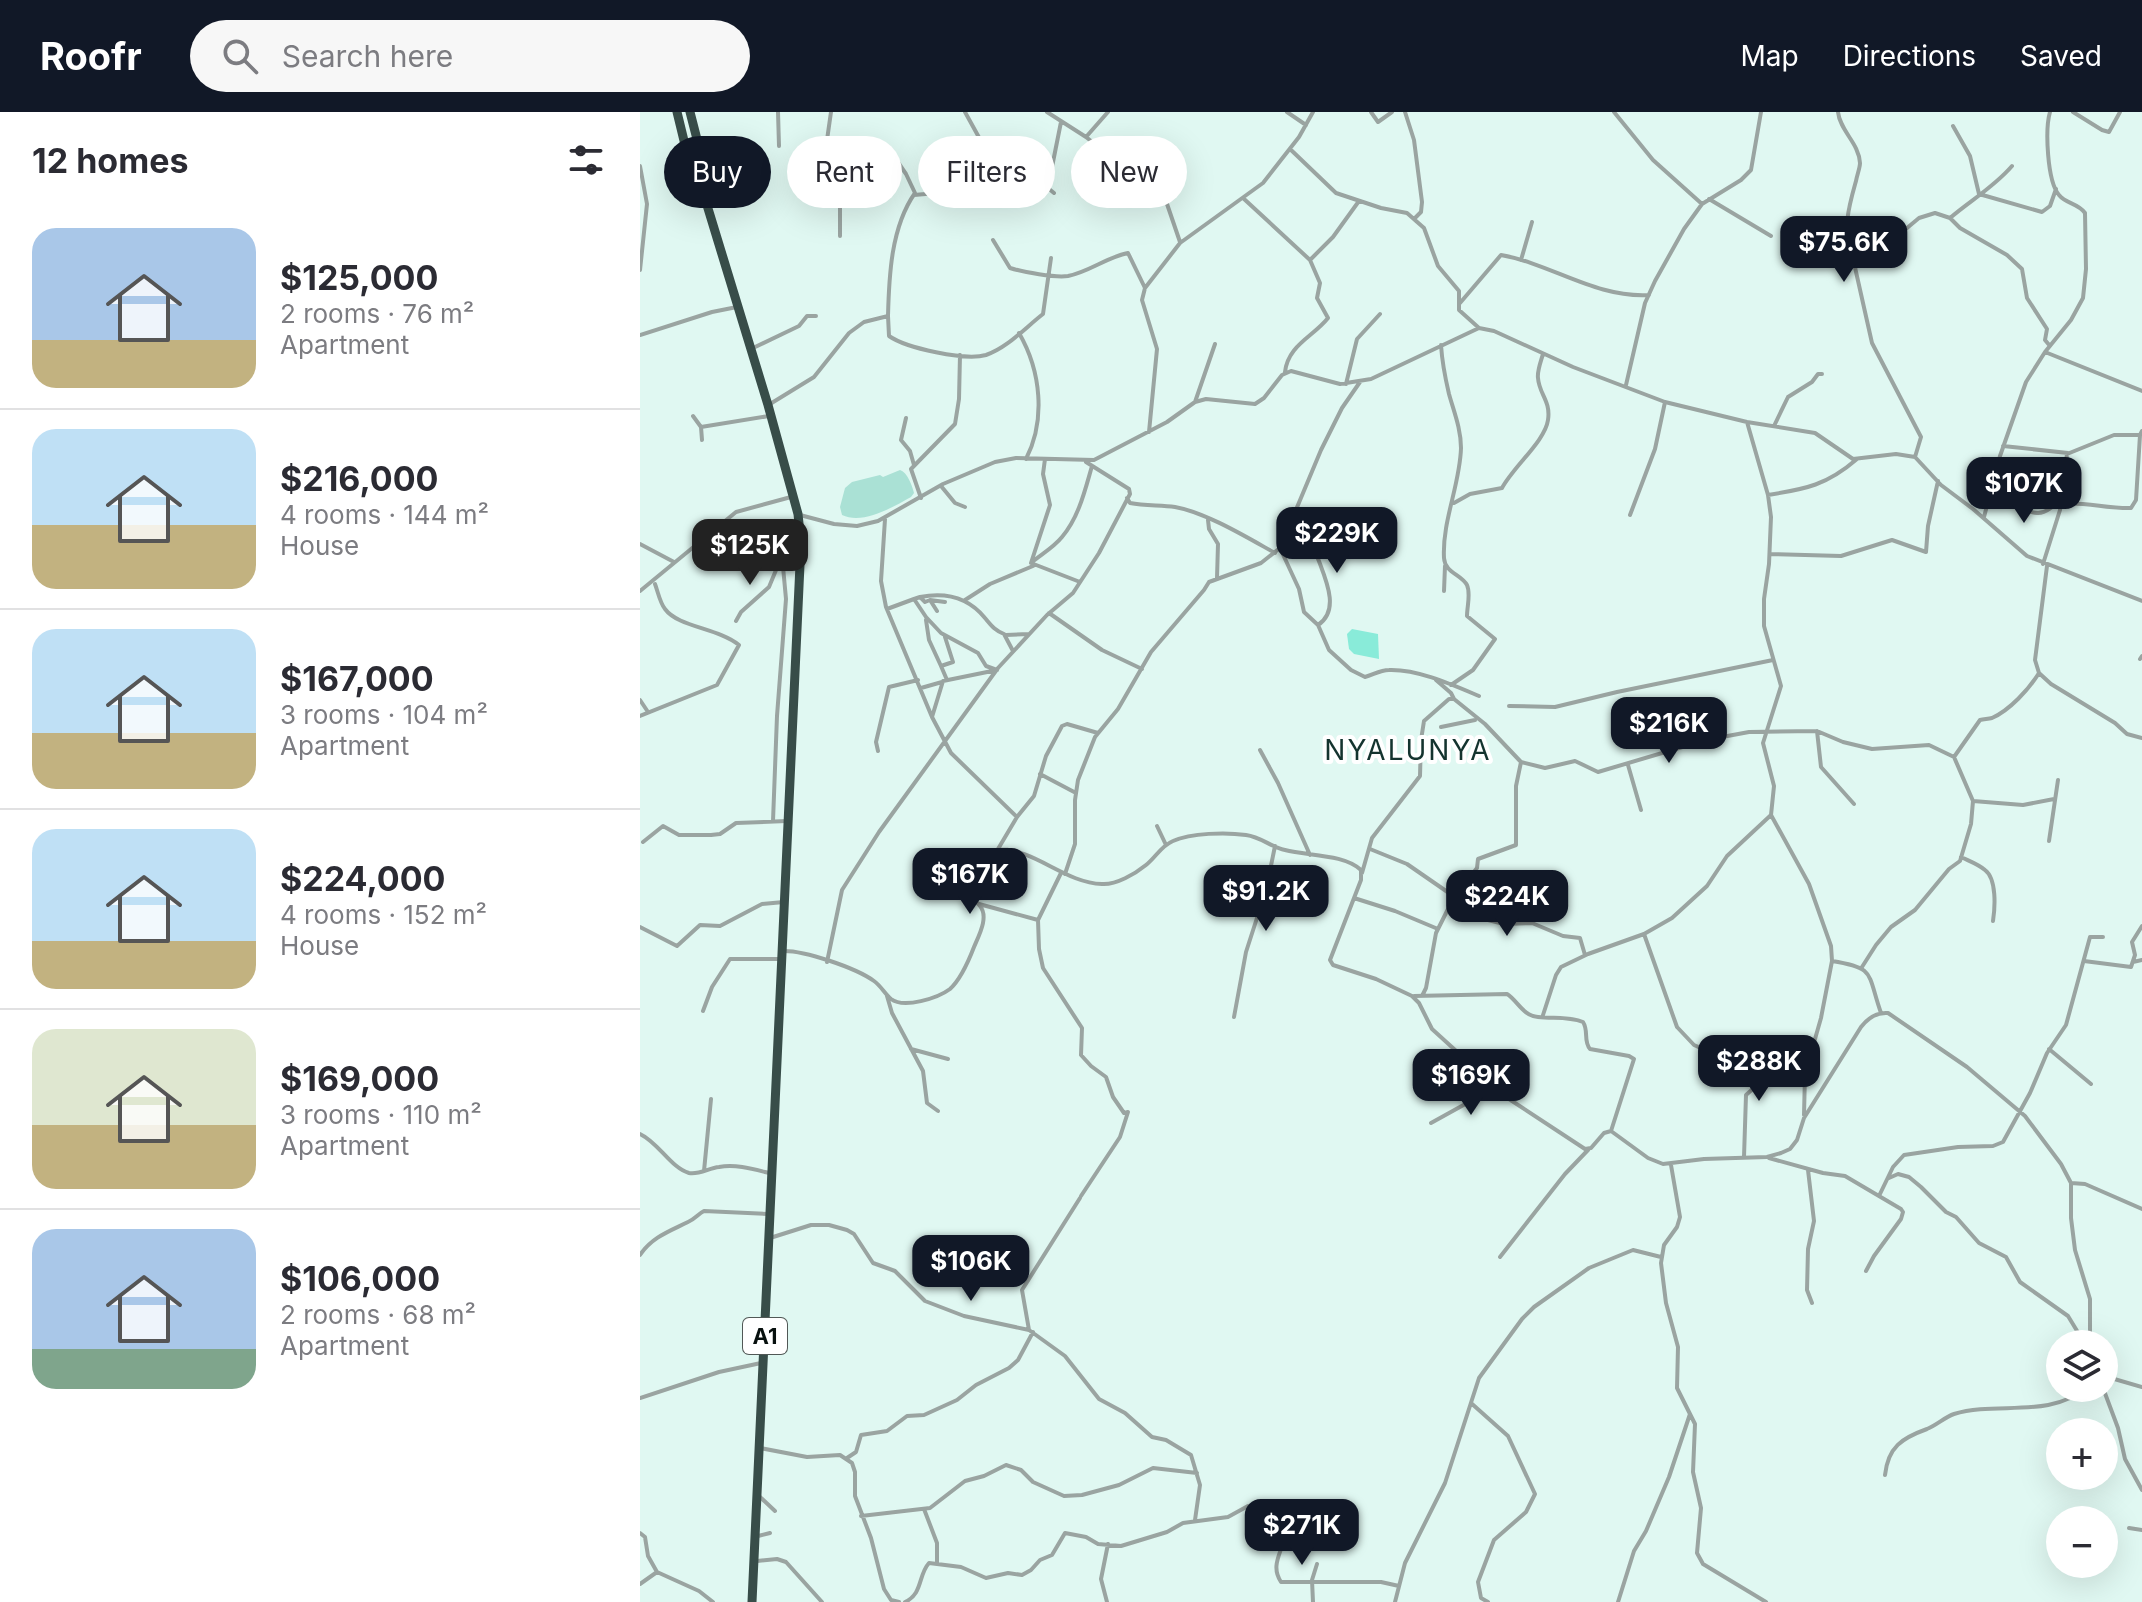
<!DOCTYPE html>
<meta charset="utf-8">
<style>
:root{--surface:#fff;--page:#f7f7f7;--text:#2b2b33;--muted:#7c7c81;--line:#e1e1e2;--accent:#111827}
body{margin:0;font-family:Inter,sans-serif;background:var(--page);color:var(--text);height:100vh;display:flex;flex-direction:column;font-size:30px;white-space:nowrap}
*{box-sizing:border-box;margin:0}
p{font-size:26px;color:var(--muted)}
.icon{flex:none;width:44px;height:44px;fill:none;stroke:currentColor;stroke-width:2;stroke-linecap:round;stroke-linejoin:round}
.map{position:relative;flex:1;overflow:hidden}
.panel{display:flex;flex-direction:column;background:var(--surface);width:640px}
.panel>*{flex:none}
.hud{position:absolute;left:24px;top:24px;width:760px;height:72px;display:flex;gap:16px}
.fabs{position:absolute;left:1406px;top:1218px;display:grid;gap:16px}
.fabs a{display:grid;place-items:center;width:72px;height:72px;border-radius:50%;background:var(--surface);box-shadow:0 8px 32px #0002;font-size:40px}
.price{position:absolute;translate:-50% -68px;padding:0 18px;border-radius:16px;background:var(--accent);color:#fff;font-size:26px;line-height:52px;filter:drop-shadow(0 2px 4px #0008)}
.price::after{content:'';position:absolute;left:50%;top:48px;width:24px;height:18px;margin-left:-12px;background:inherit;clip-path:polygon(0 0,100% 0,50% 100%)}
.price.current{background:#222;color:#fff}
ul{padding:0;list-style:none}
li{display:flex;align-items:center;gap:24px;height:200px;padding:0 32px}
li+li{border-top:2px solid var(--line)}
li span{display:grid;place-items:center;flex:none;width:224px;height:160px;border-radius:24px;color:#555}
li>.icon{margin-inline-start:auto}
span .icon{width:96px;height:96px;fill:#fffc;stroke-width:1}
li b{font-size:34px}
h2{display:flex;justify-content:space-between;align-items:center;height:96px;padding:0 32px;font-size:34px}
.pill{padding:0 28px;border-radius:36px;background:var(--surface);box-shadow:0 8px 32px #0002;font-size:28px;line-height:72px}
.pill.current{background:var(--accent);color:#fff}
header{display:flex;align-items:center;gap:48px;box-sizing:border-box;height:112px;padding:0 40px;background:var(--accent);color:#fff}
header strong{font-size:38px}
nav{display:flex;gap:44px;margin-inline-start:auto;font-size:28px}
.search{width:560px;height:72px;background:var(--page);display:flex;align-items:center;gap:20px;box-sizing:border-box;padding:0 28px;border-radius:44px;color:var(--muted);font-size:30px}
main{display:flex;flex:1;min-height:0}
.map>svg:first-child{display:block}
</style>
<header>
<strong>Roofr</strong>
<div class="search"><svg class="icon" aria-label="search" viewBox="0 0 24 24"><circle cx="10" cy="10" r="6"/><path d="M15 15l6 6"/></svg>Search here</div>
<nav><a>Map</a><a>Directions</a><a>Saved</a></nav>
</header>
<main>
<section class="panel">
<h2>12 homes<svg class="icon" aria-label="filters" viewBox="0 0 24 24"><path d="M4 7h16M4 17h16"/><circle cx="9" cy="7" r="2"/><circle cx="15" cy="17" r="2"/></svg></h2>
<ul>
<li><span style="background:linear-gradient(#a9c7e8 70%,#c2b280 0)"><svg class="icon" aria-label="home" viewBox="0 0 24 24"><path d="M3 11l9-7 9 7M6 9v11h12V9"/></svg></span><div><b>$125,000</b><p>2 rooms · 76 m²</p><p>Apartment</p></div></li>
<li><span style="background:linear-gradient(#bfe0f5 60%,#c2b280 0)"><svg class="icon" aria-label="home" viewBox="0 0 24 24"><path d="M3 11l9-7 9 7M6 9v11h12V9"/></svg></span><div><b>$216,000</b><p>4 rooms · 144 m²</p><p>House</p></div></li>
<li><span style="background:linear-gradient(#bfe0f5 65%,#c2b280 0)"><svg class="icon" aria-label="home" viewBox="0 0 24 24"><path d="M3 11l9-7 9 7M6 9v11h12V9"/></svg></span><div><b>$167,000</b><p>3 rooms · 104 m²</p><p>Apartment</p></div></li>
<li><span style="background:linear-gradient(#bfe0f5 70%,#c2b280 0)"><svg class="icon" aria-label="home" viewBox="0 0 24 24"><path d="M3 11l9-7 9 7M6 9v11h12V9"/></svg></span><div><b>$224,000</b><p>4 rooms · 152 m²</p><p>House</p></div></li>
<li><span style="background:linear-gradient(#dfe7d0 60%,#c2b280 0)"><svg class="icon" aria-label="home" viewBox="0 0 24 24"><path d="M3 11l9-7 9 7M6 9v11h12V9"/></svg></span><div><b>$169,000</b><p>3 rooms · 110 m²</p><p>Apartment</p></div></li>
<li><span style="background:linear-gradient(#a9c7e8 75%,#7fa58c 0)"><svg class="icon" aria-label="home" viewBox="0 0 24 24"><path d="M3 11l9-7 9 7M6 9v11h12V9"/></svg></span><div><b>$106,000</b><p>2 rooms · 68 m²</p><p>Apartment</p></div></li>
</ul>
</section>
<div class="map">
<svg width="1502" height="1490" viewBox="0 0 1502 1490">
<rect width="100%" height="100%" fill="#e0f8f2"/>
<path fill="#aae1d5" d="M 260,358 C 267,360 272,373 274,381 L 271,385 C 253,395 223,413 202,403 L 200,395 L 205,376 L 212,370 L 240,363 L 243,365 Z"/>
<path fill="#89ebd9" d="M 712,517 L 738,522 L 739,547 L 714,542 L 709,537 L 707,522 Z"/>
<g fill="none" stroke-linecap="round" stroke-linejoin="round">
<path stroke="#9aa4a1" stroke-width="4" d="M 138,0 L 139,34
M 191,0 L 185,42 L 188,48 L 200,54 L 200,124
M 325,0 L 352,49
M 407,0 L 446,25 L 468,0
M 647,0 L 666,13
M 731,0 L 738,10 L 752,0
M 765,0 L 774,28 L 782,90 L 781,100 L 774,107
M 974,0 L 1013,48 L 1062,92
M 1198,0 C 1200,19 1219,31 1220,51 C 1220,56 1217,63 1216,69 C 1209,94 1202,117 1212,142 L 1232,231 L 1281,325 L 1275,345
M 1433,0 L 1462,18 L 1469,20 L 1480,0
M 1313,14 L 1330,44 L 1339,82 L 1402,100 L 1410,94 L 1416,77
M 446,25 L 526,89 L 540,130
M 650,37 L 696,81 L 741,96 L 767,101 L 784,116 L 798,154 L 819,179 L 819,198 L 839,216
M 0,54 L 7,92 L 0,158
M 408,75 L 421,10
M 274,83 L 297,81 L 317,56 L 323,41 L 382,55 L 414,81
M 603,86 L 670,148
M 1069,87 L 1131,124
M 1310,106 C 1331,88 1354,75 1372,54
M 353,128 L 370,156 C 383,160 415,166 428,164 C 449,160 467,145 488,141 L 505,176
M 881,148 L 892,110
M 1216,155 L 1229,141 L 1261,121 L 1279,106 L 1295,101 L 1310,106 L 1320,116 L 1367,143 L 1382,157 L 1387,186 L 1407,217 L 1405,228 L 1410,234
M 820,191 L 861,143 C 912,152 955,186 1009,183
M 248,204 L 249,224 C 266,236 325,249 346,243 C 367,236 385,216 403,202 L 411,146
M 379,221 C 401,259 406,308 386,347
M 0,223 L 72,200 L 97,195
M 801,233 C 802,249 805,265 809,282 C 814,300 821,317 821,336 C 820,373 802,409 804,446 C 805,461 821,462 827,473 C 831,482 827,494 827,504 L 855,527 L 833,558 L 811,573
M 113,236 L 159,214 L 167,204 L 176,204
M 1405,240 L 1502,279
M 645,260 C 648,233 673,225 688,206 L 677,186 L 680,171 L 670,148 L 693,125 L 719,89
M 706,272 L 717,227 L 740,202
M 986,273 L 1005,191 L 1015,169 L 1044,117 L 1062,92 L 1101,68 L 1111,58 L 1121,0
M 555,290 L 575,232
M 130,292 L 174,265 L 209,221 L 224,210 L 248,204 C 249,164 251,115 275,81 L 266,62 L 253,43
M 53,304 L 61,315 L 129,304
M 266,306 L 261,328 L 270,339 L 274,353
M 1107,310 L 1128,383 L 1131,405 L 1129,452 L 1124,487 L 1124,514 L 1141,574 L 1123,631 L 1134,674 L 1131,703 L 1169,772 L 1191,834 L 1192,849 L 1181,906 L 1165,962 L 1164,1003
M 1134,314 L 1148,285 L 1172,270 L 1178,262 L 1182,262
M 61,315 L 62,328
M 509,320 L 517,237 L 502,188 L 505,176 L 540,131 L 623,71 L 659,25 L 673,0
M 1363,334 L 1428,341
M 405,347 L 403,362 L 410,393 L 391,451 L 440,470
M 301,374 L 315,391 L 325,395
M 1351,381 C 1368,382 1379,400 1397,401 C 1408,402 1410,393 1420,392 C 1443,389 1468,397 1491,396 L 1496,388 L 1500,323
M 1128,383 C 1166,377 1187,373 1217,347
M 281,386 L 271,357 L 315,312 L 319,287 L 320,243
M 487,386 L 490,391 C 505,394 520,393 535,395 C 565,400 608,426 635,441
M 814,391 L 830,382 L 862,376 C 874,354 905,329 908,308 C 911,289 899,282 898,266 C 897,259 901,249 903,242
M 160,403 L 194,412 L 217,414 L 238,409 L 303,372 L 355,350 L 376,346 L 454,348 L 527,310 L 555,290 L 566,287 L 615,292 L 624,286 L 642,263 L 651,259 L 700,272 L 731,267 L 839,216 L 854,219 L 933,255 L 1025,290 L 1107,310 L 1175,321 L 1213,347 L 1256,342 L 1275,345 L 1301,373 L 1333,397 L 1387,444 L 1502,489
M 990,403 L 1015,337 L 1025,290
M 1344,405 L 1360,344 L 1386,270 L 1405,240 L 1431,208 L 1443,186 L 1446,157 L 1445,101 C 1438,91 1426,92 1419,83 C 1407,69 1405,17 1410,0
M 245,407 L 241,469 L 246,495 L 292,605 L 311,641 L 377,705 L 358,737
M 568,408 L 569,417 L 578,432 L 577,466
M 653,408 L 661,439 L 677,444 C 685,466 701,498 678,513
M 0,432 L 34,450
M 640,436 L 659,477 L 664,500 L 678,513 L 689,538 L 711,558 L 725,565 C 733,563 740,558 749,558 C 778,557 813,573 839,584
M 1130,442 L 1201,444 L 1252,428 L 1286,440 L 1288,414 L 1298,369
M 392,450 C 402,442 414,435 422,425 C 439,405 445,378 452,354
M 1403,452 L 1420,398 L 1427,342 L 1474,323 L 1500,323 L 1502,319
M 1407,454 L 1395,548 L 1399,561 L 1411,572 L 1475,611 L 1487,622 L 1502,626
M 0,479 L 96,400 L 151,385
M 804,479 L 805,454
M 280,485 C 306,480 328,485 345,506 C 351,513 354,518 364,522 L 373,539
M 290,488 L 305,490
M 325,488 L 350,472 L 393,454
M 247,497 L 274,487
M 409,501 L 462,538 L 502,557
M 286,508 L 289,528 L 301,554 L 313,550 L 305,525
M 96,509 L 101,500 L 129,475 L 141,446
M 366,523 L 389,522
M 1500,547 L 1502,544
M 301,554 L 307,568
M 796,568 L 811,581 L 814,587 L 845,612 L 881,650 L 905,656 L 935,649 L 958,660 L 1066,628 L 1109,620 L 1177,619 L 1203,630 L 1232,637 L 1289,633 L 1314,645 L 1333,689 L 1331,712 L 1320,749 L 1309,757 L 1275,798 L 1251,815 L 1236,833 L 1222,855
M 281,576 L 302,570
M 0,588 L 8,600
M 869,594 L 915,595 L 977,580 L 1133,548
M 0,604 L 77,573 L 99,533 C 78,516 38,515 25,497 C 20,491 18,480 15,472
M 292,605 L 303,569 L 357,558 L 346,554 L 338,541 L 301,521 L 286,505 L 274,487 L 280,485 L 285,490 L 290,488 L 297,499
M 801,615 L 835,608
M 1177,619 L 1181,655 L 1214,692
M 620,638 L 638,671 L 670,743
M 238,639 L 236,630 L 249,575 L 278,568
M 1314,645 L 1340,608 C 1344,607 1348,607 1352,606 C 1370,598 1389,577 1399,561
M 988,653 L 1001,698
M 400,662 L 436,681
M 1333,689 L 1383,693 L 1414,687
M 377,705 L 394,684 L 406,644 L 422,614 L 427,612 L 458,621
M 133,709 L 137,604 L 146,487 L 142,444 L 144,417 L 147,414 L 158,409
M 517,714 L 526,733
M 1409,729 L 1418,668
M 3,730 L 23,714 L 39,723 L 71,723 L 80,722 L 96,711 L 147,709
M 730,737 L 767,752 L 848,808 L 864,812 L 892,811 L 923,824 L 940,826 L 945,843
M 1321,745 C 1329,749 1338,752 1345,758 C 1357,767 1355,796 1353,809
M 421,761 L 398,808 L 399,837 L 403,856 L 442,916 L 441,943 L 451,954 L 466,965 L 473,985 L 484,1001 L 488,1000 L 480,1025 L 441,1084
M 722,761 L 732,726 L 780,664 L 781,628 L 784,609 L 809,587 L 814,587
M 425,762 L 435,732 L 435,688 L 438,668 L 455,625 L 478,597 L 511,540 L 564,478 L 569,470 L 621,451 L 640,436 L 681,338 L 702,296 L 720,270
M 815,784 L 837,756 L 838,747 L 876,733 L 876,674 L 881,650
M 714,786 L 755,799 L 798,817
M 339,792 L 398,808
M 0,815 L 37,834 L 60,813 L 80,814 L 122,792 L 144,790
M 1004,822 L 1037,915 L 1054,933 L 1083,946 L 1116,974
M 142,839 C 164,838 216,856 234,869 C 241,874 245,882 251,887 C 264,897 298,886 310,877 C 321,867 329,848 334,835 C 339,823 349,805 340,794 C 336,789 331,786 328,781 L 328,772 L 358,737 C 395,737 425,771 462,772 C 476,773 495,762 506,753 C 516,745 521,734 533,729 C 551,721 586,720 606,723 C 621,725 631,735 645,738 C 668,744 704,742 721,758 L 721,768 L 690,848 L 693,853 L 736,867 L 772,884 L 779,891 L 792,917 L 869,987 L 945,1037 L 951,1036 L 964,1021 L 971,1019 L 1008,1046 L 1023,1052 L 1064,1047 L 1127,1045 L 1141,1041 L 1150,1037 L 1157,1028 L 1164,1006 L 1221,915 C 1228,906 1236,900 1248,901 L 1327,955 L 1385,1004 L 1421,1052 L 1431,1071 L 1431,1106 L 1435,1138 L 1450,1187 L 1450,1232
M 1192,849 C 1236,856 1227,861 1241,901
M 1444,849 L 1491,855 L 1495,843 L 1492,830 L 1502,814
M 187,850 L 202,778 L 239,720 L 358,556 L 407,503 L 433,481 L 459,441 L 490,382 L 489,377 L 446,350
M 1493,850 L 1502,848
M 247,884 L 252,901 L 283,959 L 287,991 L 298,999
M 774,884 L 867,882 C 877,888 883,904 898,905 C 913,907 927,904 943,910 C 949,919 943,929 950,937 L 989,944 L 994,947 L 971,1019
M 782,884 L 786,876 L 796,821 L 814,785
M 63,899 L 72,875 L 90,847 L 141,847
M 903,903 L 916,863 L 921,855 L 948,842 L 1004,822 L 1032,806 L 1067,774 L 1087,744 L 1131,703
M 594,905 L 606,840 L 626,778 L 635,734
M 271,937 L 308,947
M 1409,937 L 1451,972
M 791,1011 L 856,975
M 0,1022 C 18,1030 31,1056 49,1061 C 59,1063 69,1056 79,1055 C 96,1052 113,1057 129,1061
M 1104,1045 L 1106,983 L 1116,974 L 1141,972 L 1165,962
M 1129,1046 L 1183,1061 L 1205,1064 L 1261,1097 L 1263,1100 L 1261,1107 L 1234,1144 L 1226,1159
M 1031,1053 L 1040,1105 L 1037,1115 L 1024,1133 L 1021,1151 L 1026,1191 L 1038,1235 L 1037,1276 L 1055,1312 L 1053,1360 L 1061,1396 L 1057,1441 L 1063,1452 L 1126,1490
M 1168,1058 L 1174,1109 L 1168,1137 L 1167,1178 L 1172,1191
M 64,1059 L 71,987
M 1249,1066 L 1258,1062 L 1269,1065 L 1281,1075 L 1306,1100 L 1316,1105 L 1339,1131 L 1366,1145 L 1380,1170 L 1428,1204 L 1445,1232
M 1431,1071 L 1445,1072 L 1502,1097
M 1239,1084 L 1253,1055 L 1264,1043 L 1318,1035 L 1353,1034 L 1363,1030 L 1390,981 L 1407,941 L 1426,913 L 1450,825 L 1463,825
M 130,1126 L 171,1113 L 189,1113 L 207,1118 L 214,1122 L 233,1151 L 255,1159 L 285,1189 L 324,1204 L 389,1218 L 425,1244 L 459,1287 L 485,1301 L 512,1325 L 526,1328 L 551,1343 L 560,1373 L 555,1408
M 0,1143 C 12,1125 30,1119 48,1110 C 55,1107 58,1102 64,1099 L 128,1102
M 860,1145 L 925,1062 L 948,1038
M 389,1218 L 382,1178 L 440,1086
M 1464,1264 L 1502,1275
M 1463,1276 L 1478,1316 L 1485,1347 L 1502,1378
M 0,1286 L 79,1260 L 121,1251
M 831,1291 L 868,1324 L 895,1382 L 886,1400 L 854,1428 L 838,1470 L 841,1486 L 848,1490
M 120,1336 L 167,1345 L 200,1343 L 212,1351 L 215,1360 L 215,1384 L 231,1426 L 244,1477 L 251,1488 L 259,1490
M 207,1346 L 216,1340 L 221,1323 L 247,1319 L 267,1304 L 284,1303 L 317,1288 L 336,1273 L 369,1256 L 378,1248 L 393,1220
M 1245,1363 C 1248,1335 1262,1326 1287,1317 C 1297,1313 1305,1305 1314,1302 C 1358,1289 1408,1307 1446,1276
M 119,1384 L 135,1399
M 284,1397 L 297,1431 L 297,1451
M 221,1404 L 290,1396 L 325,1369 L 344,1364 L 366,1353 L 381,1358 L 393,1370 L 424,1384 L 442,1383 L 479,1373 L 513,1356 L 557,1361
M 1489,1416 L 1502,1418
M 0,1421 L 5,1425 L 8,1444 L 17,1460 L 59,1479 L 73,1490
M 118,1424 L 130,1421
M 117,1449 L 137,1447 L 146,1450 L 182,1490
M 0,1472 L 17,1460
M 265,1490 C 283,1482 278,1463 289,1451 L 321,1455 L 346,1466 L 368,1461 L 382,1463 L 391,1458 L 400,1448 L 412,1443 L 425,1421 L 446,1425 L 458,1432 L 481,1434 L 527,1420 L 543,1411 L 588,1405 L 608,1394 L 644,1411 C 650,1434 627,1449 641,1470 L 741,1470 L 759,1474
M 467,1490 L 461,1467 L 468,1432
M 673,1490 L 672,1468 L 677,1452
M 755,1490 L 765,1451 L 805,1371 L 839,1266 L 882,1207 L 894,1195 L 949,1156 L 993,1138 L 1021,1145
M 978,1490 L 994,1439 L 1006,1419 L 1029,1365 L 1050,1302"/>
<path stroke="#384d49" stroke-width="9" d="M 37,0 L 47,41 L 63,80 L 128,293 L 158,402 L 161,431 L 112,1490
M 50,0 L 60,39 L 62,72"/>
</g>
<g text-anchor="middle" dominant-baseline="central" stroke-width="8" stroke-linejoin="round" paint-order="stroke">
<rect fill="#fff" stroke="#515856" stroke-width="2" x="103" y="1206" width="44" height="36" rx="6"/>
<g font-size="22" font-weight="bold" fill="#07100e">
<text x="125" y="1224">A1</text>
</g>
<g font-size="28" letter-spacing="2" fill="#14342f" stroke="#fff">
<text x="768" y="638">NYALUNYA</text>
</g>
</g>
</svg>
<div class="fabs">
<a><svg class="icon" aria-label="layers" viewBox="0 0 24 24"><path d="M12 4l9 5-9 5-9-5zM3 14l9 5 9-5"/></svg></a>
<a>+</a>
<a>−</a>
</div>
<b class="price" style="left:1204px;top:172px">$75.6K</b>
<b class="price" style="left:1384px;top:413px">$107K</b>
<b class="price" style="left:697px;top:463px">$229K</b>
<b class="price current" style="left:110px;top:475px">$125K</b>
<b class="price" style="left:1029px;top:653px">$216K</b>
<b class="price" style="left:330px;top:804px">$167K</b>
<b class="price" style="left:626px;top:821px">$91.2K</b>
<b class="price" style="left:867px;top:826px">$224K</b>
<b class="price" style="left:1119px;top:991px">$288K</b>
<b class="price" style="left:831px;top:1005px">$169K</b>
<b class="price" style="left:331px;top:1191px">$106K</b>
<b class="price" style="left:662px;top:1455px">$271K</b>
<div class="hud">
<a class="pill current">Buy</a>
<a class="pill">Rent</a>
<a class="pill">Filters</a>
<a class="pill">New</a>
</div>
</div>
</main>
